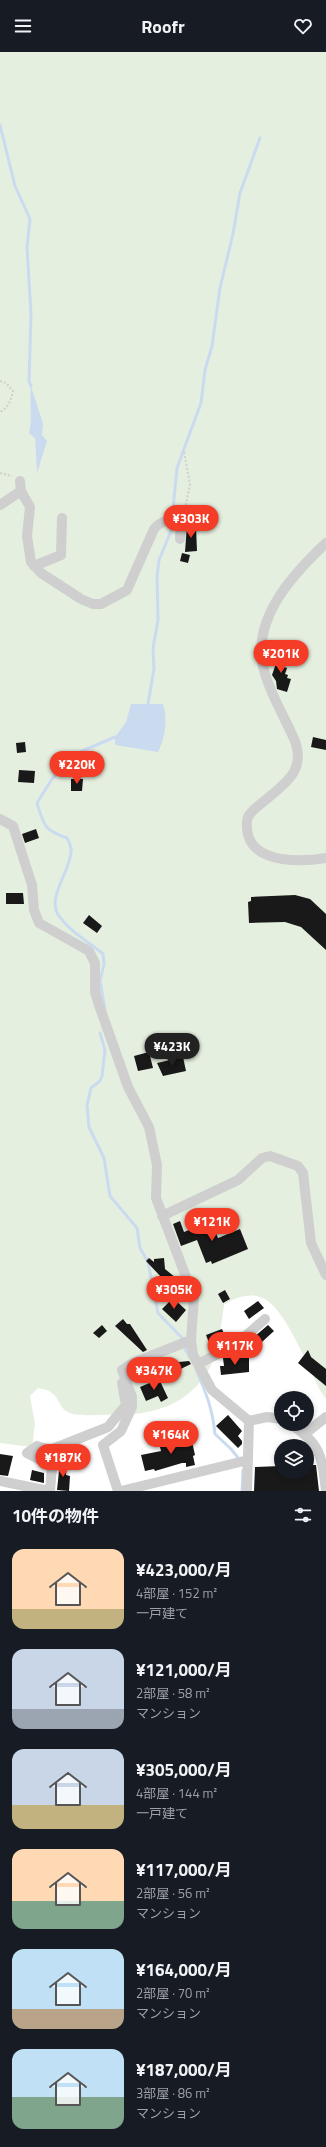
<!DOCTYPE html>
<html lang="ja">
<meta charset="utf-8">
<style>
:root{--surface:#171b24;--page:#242831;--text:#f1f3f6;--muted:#9ea1a6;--accent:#f53c27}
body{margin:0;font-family:"Titillium Web","Noto Sans JP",sans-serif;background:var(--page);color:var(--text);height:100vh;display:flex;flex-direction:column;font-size:15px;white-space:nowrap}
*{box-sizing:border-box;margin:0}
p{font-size:13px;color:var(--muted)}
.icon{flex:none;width:22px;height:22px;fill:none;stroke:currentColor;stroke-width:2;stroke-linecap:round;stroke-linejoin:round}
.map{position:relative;height:1439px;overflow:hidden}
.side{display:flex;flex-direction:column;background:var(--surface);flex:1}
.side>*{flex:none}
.tools{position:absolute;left:274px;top:1339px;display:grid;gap:8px}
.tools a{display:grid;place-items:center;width:40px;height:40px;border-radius:50%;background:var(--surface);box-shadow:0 2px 6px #0003;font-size:20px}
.price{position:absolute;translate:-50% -34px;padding:0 9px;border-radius:14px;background:var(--accent);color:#fff;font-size:13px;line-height:26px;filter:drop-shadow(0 1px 2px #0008)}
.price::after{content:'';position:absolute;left:50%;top:24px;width:12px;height:9px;margin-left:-6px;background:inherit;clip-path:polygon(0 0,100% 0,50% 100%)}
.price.on{background:#222;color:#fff}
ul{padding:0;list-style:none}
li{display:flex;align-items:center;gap:12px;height:100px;padding:0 12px}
li span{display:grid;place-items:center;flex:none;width:112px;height:80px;border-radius:12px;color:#555}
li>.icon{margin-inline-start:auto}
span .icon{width:48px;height:48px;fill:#fffc;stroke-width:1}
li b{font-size:17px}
h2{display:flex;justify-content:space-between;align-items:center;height:48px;padding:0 12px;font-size:17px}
header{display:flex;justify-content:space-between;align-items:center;height:52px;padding:0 12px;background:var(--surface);font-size:18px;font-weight:700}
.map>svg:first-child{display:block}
</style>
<header><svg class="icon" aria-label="menu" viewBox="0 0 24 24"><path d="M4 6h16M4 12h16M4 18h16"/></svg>Roofr<svg class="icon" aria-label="heart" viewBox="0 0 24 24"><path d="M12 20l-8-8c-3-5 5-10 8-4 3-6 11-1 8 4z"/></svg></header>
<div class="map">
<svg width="326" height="1439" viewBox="0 0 326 1439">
<rect width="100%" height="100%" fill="#fff"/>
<path fill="#e5efdf" d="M 0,0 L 326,0 L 326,1347 L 321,1340 C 309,1317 288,1264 268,1249 C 254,1239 237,1244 224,1253 C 221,1273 219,1297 210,1315 C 191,1352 154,1363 115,1363 C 104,1362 80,1365 70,1361 C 59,1357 60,1347 52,1341 C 49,1338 42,1337 38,1336 L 30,1344 L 35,1372 L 32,1395 L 0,1391 Z"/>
<path fill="#cadbf0" d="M 31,334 L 43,372 L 42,383 L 47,389 L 37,421 L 35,386 L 29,381 C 33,366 29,350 31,334 Z
M 131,652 L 163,652 C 168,667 165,686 158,700 L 115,693 L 115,685 L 126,670 Z"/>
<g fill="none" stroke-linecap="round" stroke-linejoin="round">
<path stroke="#cadbf0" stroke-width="3" d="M 0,73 L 15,134 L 30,167 L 27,195 L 31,262 L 29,329 L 31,334
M 172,467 L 177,416 L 201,351 L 205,318 L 212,294 L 220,236 L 233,182 L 240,141 L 260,86
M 148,652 L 154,617 L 153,596 L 158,568 L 157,524 L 159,508 L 171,479 L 172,471
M 105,957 L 100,929 L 104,912 L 103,902 C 88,889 71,881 59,864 C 46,846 70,820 71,800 C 72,796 69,790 67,786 C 44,778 44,774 37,751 L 52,727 L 73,703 L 115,685
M 100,981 L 105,998 L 102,1024 L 100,1029 L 91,1036 L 87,1053 L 89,1075 L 104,1106 L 110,1144 L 137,1176 L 140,1196 L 148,1210 L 158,1261 L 183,1287
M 185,1297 L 189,1304
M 196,1318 C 206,1340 213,1359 215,1382 L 231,1397 L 239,1407
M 242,1439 L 243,1418"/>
</g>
<path fill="#191919" d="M 193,472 L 193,475 L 196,475 L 197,499 L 185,500 L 187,473 Z
M 182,501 L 190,503 L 188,511 L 180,509 Z
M 280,600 L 287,603 L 284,615 L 287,616 L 285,622 L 288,623 L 287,626 L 291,627 L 287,640 L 277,637 L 276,629 L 272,623 Z
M 313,685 L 326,688 L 326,698 L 311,695 Z
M 25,690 L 26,700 L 17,701 L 16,691 Z
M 19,718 L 35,719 L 34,731 L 18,730 Z
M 71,727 L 83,727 L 82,739 L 71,739 Z
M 36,777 L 39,786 L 25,791 L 22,782 Z
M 6,841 L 23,841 L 24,852 L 6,852 Z
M 295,843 L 310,847 L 326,862 L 326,898 L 301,875 L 285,870 L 249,871 L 248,850 L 251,849 L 251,845 Z
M 89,863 L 102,874 L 97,881 L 83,871 Z
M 149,1000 L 153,1016 L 138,1019 L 134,1004 Z
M 183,1005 L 186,1019 L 163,1024 L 157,1011 Z
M 180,1169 L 184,1180 L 211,1169 L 218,1186 L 240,1177 L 248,1197 L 212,1212 L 211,1209 L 206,1211 L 197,1188 L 181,1194 L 173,1172 Z
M 149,1206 L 154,1210 L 154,1207 L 164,1206 L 165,1217 L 176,1226 L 171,1233 L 162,1226 L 146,1209 Z
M 225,1238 L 230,1247 L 223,1251 L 218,1242 Z
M 173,1246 L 186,1258 L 176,1270 L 162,1257 Z
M 258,1249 L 264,1256 L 249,1267 L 244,1259 Z
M 123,1267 L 127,1272 L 130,1272 L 147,1298 L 143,1300 L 115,1274 Z
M 102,1273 L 107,1279 L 99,1286 L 93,1281 Z
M 268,1273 L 274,1279 L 252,1299 L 246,1292 Z
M 222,1277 L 227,1289 L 211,1296 L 206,1283 Z
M 308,1298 L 311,1305 L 326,1317 L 326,1334 L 298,1311 Z
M 245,1305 L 249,1305 L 249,1320 L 221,1323 L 220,1314 L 224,1314 L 223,1306 Z
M 189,1309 L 191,1312 L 164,1325 L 160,1315 L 169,1311 Z
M 159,1327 L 168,1346 L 161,1350 L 158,1344 L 146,1349 L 140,1335 Z
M 228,1363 L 242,1379 L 238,1384 L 242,1389 L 242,1392 L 238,1396 L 216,1374 Z
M 190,1381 L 195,1403 L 193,1404 L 195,1413 L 186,1415 L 186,1411 L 182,1411 L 155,1419 L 154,1417 L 145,1419 L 141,1403 L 161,1399 L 160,1395 L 175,1391 L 173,1385 Z
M 0,1402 L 13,1404 L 8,1424 L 0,1423 Z
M 60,1410 L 67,1411 L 66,1423 L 70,1424 L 69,1439 L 57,1438 Z
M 307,1413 L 316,1413 L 319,1439 L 254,1439 L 255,1415 L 281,1414 L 281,1420 L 307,1420 Z
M 44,1417 L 44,1431 L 30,1428 L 32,1418 L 44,1421 Z"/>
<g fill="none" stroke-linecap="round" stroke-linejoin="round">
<path stroke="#cfcfcf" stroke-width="2" stroke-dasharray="2 2" stroke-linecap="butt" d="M 0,329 L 6,331 L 13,339 C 11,348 9,355 0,360
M 0,421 L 12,424
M 184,461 L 190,433 L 184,399"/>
<path stroke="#cfcfcf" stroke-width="10" d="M 21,439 L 30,455 L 27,484 L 31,510 L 41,521 L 81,547 L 93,552 L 101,552 L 127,538 L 154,477 C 162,468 169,467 181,470 L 180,487
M 0,453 L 21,439 L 20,429
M 326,491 C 292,523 248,570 265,622 C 272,645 285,666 295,689 C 306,720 284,732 263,750 C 258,754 251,759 248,765 C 246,770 247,778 248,783 C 256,812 303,810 326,806
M 34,514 L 61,503 L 62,466
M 0,767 L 13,774 L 32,833 L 34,858 L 39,871 L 89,899 L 95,911 L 95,940 L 99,953 L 128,1035 L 149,1075 L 157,1113 L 156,1146 L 194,1246 L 191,1288 L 193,1303 L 212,1338 L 249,1369 L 247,1439
M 162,1164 L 238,1128 L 262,1106 L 270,1104 L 298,1114 L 303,1121 L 311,1191 L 326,1223
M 198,1312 L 235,1293 L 265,1267
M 249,1369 L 267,1365 L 281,1367
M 290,1372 C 321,1391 322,1405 326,1439
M 306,1381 L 326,1365
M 0,1429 L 49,1439
M 50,1439 L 52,1414 L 27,1401 L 37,1394 L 50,1398 L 108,1375 L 126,1353 L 122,1331
M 118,1439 L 103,1393 L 121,1379 L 132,1355 L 132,1345 L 122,1318 L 133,1311 L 191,1288
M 121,1439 L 248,1408"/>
</g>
</svg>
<div class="tools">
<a><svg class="icon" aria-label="locate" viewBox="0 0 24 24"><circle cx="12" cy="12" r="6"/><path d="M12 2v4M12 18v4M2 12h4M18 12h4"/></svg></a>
<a><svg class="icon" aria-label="layers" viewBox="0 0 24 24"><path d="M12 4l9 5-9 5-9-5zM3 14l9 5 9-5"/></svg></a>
</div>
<b class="price" style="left:191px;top:487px">¥303K</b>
<b class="price" style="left:281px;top:622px">¥201K</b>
<b class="price" style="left:77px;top:733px">¥220K</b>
<b class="price on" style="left:172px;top:1015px">¥423K</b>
<b class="price" style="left:212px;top:1190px">¥121K</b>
<b class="price" style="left:174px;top:1258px">¥305K</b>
<b class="price" style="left:235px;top:1314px">¥117K</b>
<b class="price" style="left:154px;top:1339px">¥347K</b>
<b class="price" style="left:171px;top:1403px">¥164K</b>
<b class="price" style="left:63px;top:1426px">¥187K</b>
</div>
<section class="side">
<h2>10件の物件<svg class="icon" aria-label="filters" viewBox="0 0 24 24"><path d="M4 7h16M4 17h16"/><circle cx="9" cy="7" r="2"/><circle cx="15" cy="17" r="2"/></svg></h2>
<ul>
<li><span style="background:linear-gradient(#ffd9b3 75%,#c2b280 0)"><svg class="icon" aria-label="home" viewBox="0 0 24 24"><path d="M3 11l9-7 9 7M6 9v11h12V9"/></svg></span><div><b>¥423,000/月</b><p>4部屋 · 152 m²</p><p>一戸建て</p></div></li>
<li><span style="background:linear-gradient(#c9d6e8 75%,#9aa5b1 0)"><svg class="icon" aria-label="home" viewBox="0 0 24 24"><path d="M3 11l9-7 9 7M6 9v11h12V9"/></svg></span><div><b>¥121,000/月</b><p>2部屋 · 58 m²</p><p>マンション</p></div></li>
<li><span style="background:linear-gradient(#c9d6e8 70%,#c2b280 0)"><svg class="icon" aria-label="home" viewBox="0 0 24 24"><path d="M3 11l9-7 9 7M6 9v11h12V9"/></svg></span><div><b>¥305,000/月</b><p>4部屋 · 144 m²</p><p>一戸建て</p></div></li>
<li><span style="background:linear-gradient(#ffd9b3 65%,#7fa58c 0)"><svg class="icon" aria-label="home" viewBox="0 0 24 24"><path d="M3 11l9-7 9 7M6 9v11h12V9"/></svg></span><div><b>¥117,000/月</b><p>2部屋 · 56 m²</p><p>マンション</p></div></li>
<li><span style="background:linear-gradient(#bfe0f5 75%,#b9a48a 0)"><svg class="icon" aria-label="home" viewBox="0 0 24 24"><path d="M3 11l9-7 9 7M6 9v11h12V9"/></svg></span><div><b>¥164,000/月</b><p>2部屋 · 70 m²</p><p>マンション</p></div></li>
<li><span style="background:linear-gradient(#bfe0f5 60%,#7fa58c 0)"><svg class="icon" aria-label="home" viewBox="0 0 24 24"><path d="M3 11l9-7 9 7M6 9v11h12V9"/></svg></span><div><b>¥187,000/月</b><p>3部屋 · 86 m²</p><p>マンション</p></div></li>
</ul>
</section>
